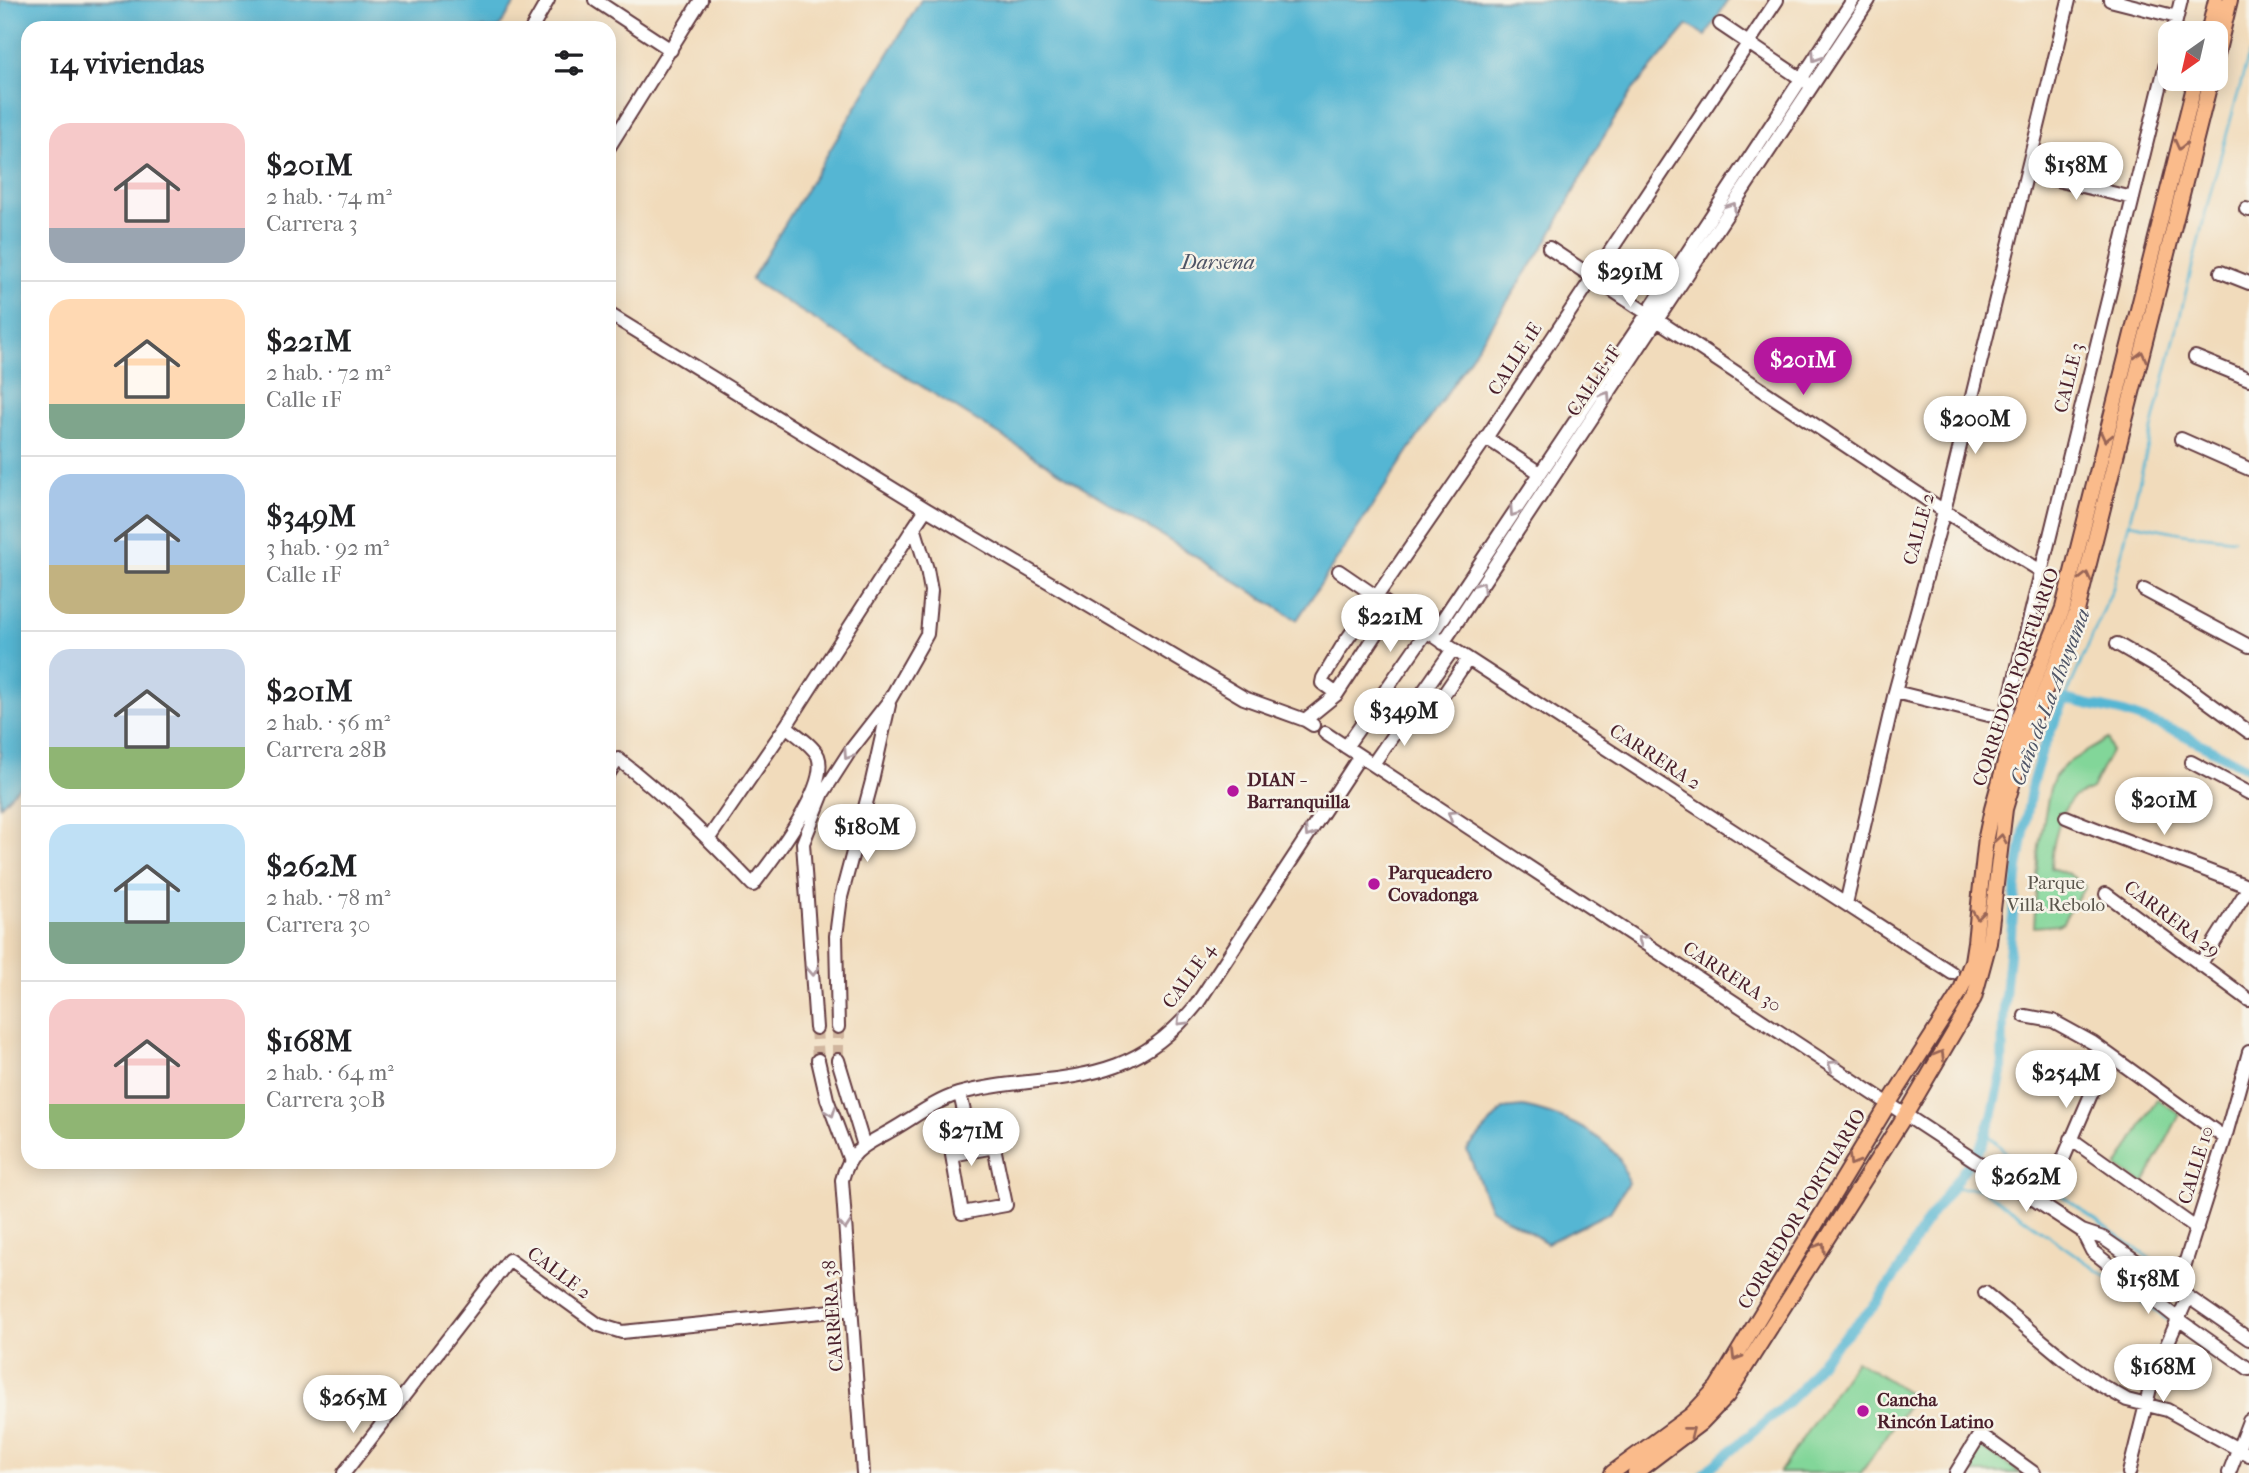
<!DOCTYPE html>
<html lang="es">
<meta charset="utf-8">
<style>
:root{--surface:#fff;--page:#f6f6f6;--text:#202124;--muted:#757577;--line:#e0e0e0;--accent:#b5179e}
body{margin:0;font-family:"IM FELL French Canon",serif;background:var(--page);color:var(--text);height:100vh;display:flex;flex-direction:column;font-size:26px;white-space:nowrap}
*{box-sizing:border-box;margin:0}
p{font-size:23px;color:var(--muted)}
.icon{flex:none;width:38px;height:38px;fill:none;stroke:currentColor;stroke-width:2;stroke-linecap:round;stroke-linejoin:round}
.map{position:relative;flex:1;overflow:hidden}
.panel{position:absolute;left:21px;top:21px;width:595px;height:1148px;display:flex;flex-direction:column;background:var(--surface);border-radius:21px;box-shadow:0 4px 18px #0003}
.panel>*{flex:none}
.needle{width:46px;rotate:214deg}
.tools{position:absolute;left:2158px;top:21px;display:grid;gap:14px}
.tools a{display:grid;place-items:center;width:70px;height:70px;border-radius:14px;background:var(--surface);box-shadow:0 4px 18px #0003;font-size:35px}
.price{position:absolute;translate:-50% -60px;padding:0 16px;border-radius:24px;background:#fff;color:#222;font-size:23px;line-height:46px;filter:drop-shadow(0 2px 4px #0008)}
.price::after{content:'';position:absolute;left:50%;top:42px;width:21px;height:16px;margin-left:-10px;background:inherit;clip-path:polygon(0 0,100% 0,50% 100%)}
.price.on{background:var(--accent);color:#fff}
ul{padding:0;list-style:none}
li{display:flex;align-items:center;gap:21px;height:175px;padding:0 28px}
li+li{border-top:2px solid var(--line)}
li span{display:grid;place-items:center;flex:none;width:196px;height:140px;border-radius:21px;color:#555}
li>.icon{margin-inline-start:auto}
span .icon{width:84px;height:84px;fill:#fffc;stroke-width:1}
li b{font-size:30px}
h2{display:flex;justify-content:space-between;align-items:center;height:84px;padding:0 28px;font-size:30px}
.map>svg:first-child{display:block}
</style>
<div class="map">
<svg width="2249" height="1473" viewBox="0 0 2249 1473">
<rect width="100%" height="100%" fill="#f7f3e8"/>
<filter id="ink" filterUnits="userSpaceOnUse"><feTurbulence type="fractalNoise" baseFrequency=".0143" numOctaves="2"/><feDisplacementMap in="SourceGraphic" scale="14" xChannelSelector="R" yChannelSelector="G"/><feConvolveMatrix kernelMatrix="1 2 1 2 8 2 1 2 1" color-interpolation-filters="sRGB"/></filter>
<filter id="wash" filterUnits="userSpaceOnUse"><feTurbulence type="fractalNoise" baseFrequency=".00686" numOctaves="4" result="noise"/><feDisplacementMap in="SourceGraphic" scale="28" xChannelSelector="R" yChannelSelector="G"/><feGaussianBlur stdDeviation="1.57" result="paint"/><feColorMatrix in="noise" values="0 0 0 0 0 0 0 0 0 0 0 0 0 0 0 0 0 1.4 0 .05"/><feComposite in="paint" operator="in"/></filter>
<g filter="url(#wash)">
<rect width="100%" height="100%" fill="#f1dbbb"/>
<path fill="#82d699" stroke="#667a62" stroke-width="2" d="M 2108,739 L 2111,751 L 2092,789 C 2087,792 2081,793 2076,796 C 2060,805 2051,851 2051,868 L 2069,874 L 2086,887 L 2074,902 L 2063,922 L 2058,925 L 2034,927 L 2039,846 L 2050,788 L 2055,776 L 2067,763 Z
M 2157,1099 L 2180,1114 L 2144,1184 L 2117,1167 Z
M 1856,1360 L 1914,1396 L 1861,1473 L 1779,1473 Z
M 1979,1446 L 2021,1473 L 1961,1473 Z"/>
<path fill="#55b6d3" stroke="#506a7f" stroke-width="2" d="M 0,0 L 517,0 L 499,28 L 28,28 L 28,777 L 0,806 Z
M 921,0 L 1728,0 L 1706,36 L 1688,25 L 1632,91 L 1598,146 L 1548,240 L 1297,620 L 751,280 Z
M 1523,1107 C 1557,1114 1596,1129 1618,1157 C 1623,1164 1625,1175 1628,1183 L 1610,1212 L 1547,1243 L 1490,1208 L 1467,1150 L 1503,1109 Z"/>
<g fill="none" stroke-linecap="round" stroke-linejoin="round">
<path stroke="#55b6d3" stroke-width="2.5" d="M 2130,523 L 2187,534 L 2234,539
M 2065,699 L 2113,588 L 2210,194 L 2249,54
M 1986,1133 L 2019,1165 L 2177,1278
M 1952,1188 L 1981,1188 L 2172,1323
M 2180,1329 L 2249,1377"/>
<path stroke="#55b6d3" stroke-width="10" d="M 1704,1473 L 1782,1408 L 1800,1390 L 1824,1357 L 1875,1305 L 1903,1264 L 1922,1228 L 1982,1145 L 1993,1113 L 2002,1073 L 2003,1021 L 2006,984 L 2018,868 L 2032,784 L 2041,753 L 2065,699 L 2124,713 L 2178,732 L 2249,769"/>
</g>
</g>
<g filter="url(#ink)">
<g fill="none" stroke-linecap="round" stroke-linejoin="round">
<path stroke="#d0b59e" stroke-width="12" stroke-dasharray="12 6" stroke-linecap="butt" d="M 838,1027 L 838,1060
M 816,1028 L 818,1060"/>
<defs>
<path id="minor" d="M 595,0 L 671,50
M 2110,0 L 2177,17
M 1720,24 L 1806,82
M 532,28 L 548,0
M 2173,33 L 2181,0
M 609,147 L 701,0
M 2027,173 L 2133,198
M 2246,209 L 2249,210
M 1549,248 L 1944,511 L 2041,571
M 2221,272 L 2249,283
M 609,314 L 926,509 L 1244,698 L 1305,720 L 1313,725
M 2195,357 L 2249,379
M 1486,438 L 1540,473
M 2181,439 L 2249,469
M 1339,571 L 1453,649 L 1952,973
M 2144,590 L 2249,646
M 1432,635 L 1647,314 L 1853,0
M 1443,643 L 1869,0
M 2117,644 L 2174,677 L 2249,732
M 1895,692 L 2005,719 L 2170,47
M 1337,694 L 1322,683 L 1323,678 L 1341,648 L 1486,438 L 1777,0
M 1375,704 L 1401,722
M 1429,716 L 1468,659
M 1305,720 L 1337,694 L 1393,609
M 1325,733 L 2082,1231 L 2103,1238 L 2249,1339
M 1346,747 L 1427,631
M 2191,762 L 2249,793
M 1373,764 L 1453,649
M 609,773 L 618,759 C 667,797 710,840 753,885 C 771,861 830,787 818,756 C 812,744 796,735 786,726
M 2066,817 C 2126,842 2188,862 2249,887 L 2200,965
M 709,838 L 786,726 L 914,527
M 2106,894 L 2249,1000
M 1846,904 L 1895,692 L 1944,511 L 2069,0
M 2025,1016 L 2053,1021 L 2093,1043 L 2225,1138
M 838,1027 L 836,936 L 841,897 L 872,781 L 889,705
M 816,1028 L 803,843 L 823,793 L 850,751 L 889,701 L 927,634 L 931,591 L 927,569 L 914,527 L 926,509
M 818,1060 L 827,1099 L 849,1158
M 838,1060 L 864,1146
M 960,1094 L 973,1151
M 2071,1139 L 2197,1229
M 994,1147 L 1006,1205 L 962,1213 L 952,1155 Z
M 2055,1178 L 2108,1055
M 2082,1231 L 2092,1251 L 2177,1318 L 2249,1369
M 2177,1289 L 2225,1138 L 2249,1052
M 1985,1293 L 2064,1359 L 2099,1384 L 2127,1400 L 2167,1410 L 2249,1455
M 344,1473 L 509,1260 L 599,1325 L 622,1332 L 852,1309
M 863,1473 L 842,1180 C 850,1149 866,1145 892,1130 C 913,1118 935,1101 958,1094 C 1010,1079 1066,1084 1117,1065 C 1149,1053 1176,1030 1197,1004 L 1360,756
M 1956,1473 L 1980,1434 L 2034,1473
M 2129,1473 L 2153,1376 L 2188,1297
M 2229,1473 L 2249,1421"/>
<path id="major" d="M 2208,33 L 2216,0
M 2216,59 L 2230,0
M 1612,1473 L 1691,1415 L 1717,1387 L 1889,1103 L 1960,992 L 1972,961 L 1975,942 L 1986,837 L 1992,809 L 2013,733 L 2063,608 L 2196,79
M 1635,1473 L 1701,1423 L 1727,1396 L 1906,1114 L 1974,998 L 1989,943 L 2005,809 L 2026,738 L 2077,611 L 2211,79"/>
</defs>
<use href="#minor" stroke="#633b41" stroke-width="16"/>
<use href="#major" stroke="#633b41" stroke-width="18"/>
<use href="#minor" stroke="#fff" stroke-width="12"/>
<use href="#major" stroke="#fabb8b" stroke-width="14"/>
</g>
<defs><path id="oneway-chevron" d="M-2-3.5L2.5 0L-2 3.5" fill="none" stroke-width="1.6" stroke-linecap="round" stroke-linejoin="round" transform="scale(1.75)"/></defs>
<g stroke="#ae9aa0">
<use href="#oneway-chevron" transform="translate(1816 57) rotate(123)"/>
<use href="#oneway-chevron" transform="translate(1732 207) rotate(-56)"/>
<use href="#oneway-chevron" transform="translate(1606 396) rotate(-56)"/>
<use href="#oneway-chevron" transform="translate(1514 512) rotate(124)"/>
<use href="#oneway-chevron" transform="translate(1481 586) rotate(-56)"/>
<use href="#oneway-chevron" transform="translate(848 755) rotate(124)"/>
<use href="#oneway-chevron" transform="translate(1452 815) rotate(-147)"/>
<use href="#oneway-chevron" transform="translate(1309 833) rotate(123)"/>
<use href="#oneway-chevron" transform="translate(1642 940) rotate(-147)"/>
<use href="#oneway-chevron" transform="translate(813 971) rotate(87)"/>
<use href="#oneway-chevron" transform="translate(1181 1021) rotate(135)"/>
<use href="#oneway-chevron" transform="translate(1832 1065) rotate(-147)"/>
<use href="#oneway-chevron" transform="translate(831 1112) rotate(69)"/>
<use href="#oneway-chevron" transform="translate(845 1225) rotate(86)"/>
</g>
<g stroke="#996556">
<use href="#oneway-chevron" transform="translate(2180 145) rotate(104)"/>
<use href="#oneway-chevron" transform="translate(2141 356) rotate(-76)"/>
<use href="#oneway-chevron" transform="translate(2106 437) rotate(104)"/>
<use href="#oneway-chevron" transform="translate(2086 577) rotate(-76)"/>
<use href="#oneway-chevron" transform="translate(2001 839) rotate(-81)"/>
<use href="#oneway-chevron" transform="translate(1978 915) rotate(96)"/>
<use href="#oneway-chevron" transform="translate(1940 1055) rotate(-60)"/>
<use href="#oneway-chevron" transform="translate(1853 1161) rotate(121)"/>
<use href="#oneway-chevron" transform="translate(1821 1247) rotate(-58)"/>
<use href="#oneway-chevron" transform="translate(1736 1356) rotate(121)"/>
<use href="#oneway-chevron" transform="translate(1690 1431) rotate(-38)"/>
</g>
</g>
<g fill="#b5179e" stroke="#f7f3e8" stroke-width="2.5">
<circle cx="1233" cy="791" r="7"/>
<circle cx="1374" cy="884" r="7"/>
<circle cx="1863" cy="1411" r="7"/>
</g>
<g text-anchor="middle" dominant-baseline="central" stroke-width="5" stroke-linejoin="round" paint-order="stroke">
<g font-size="19" fill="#4a1f2b" stroke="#f7f3e8">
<text transform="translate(1515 359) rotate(-57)">CALLE 1E</text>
<text transform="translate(2069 378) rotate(-76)">CALLE 3</text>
<text transform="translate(1594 381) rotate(-56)">CALLE 1F</text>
<text transform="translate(1919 529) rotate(-75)">CALLE 2</text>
<text transform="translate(2016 677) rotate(-71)">CORREDOR PORTUARIO</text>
<text transform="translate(1655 757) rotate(33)">CARRERA 2</text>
<text transform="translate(2172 919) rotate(37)">CARRERA 29</text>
<text transform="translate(1189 976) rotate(-54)">CALLE 4</text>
<text transform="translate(1732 977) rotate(33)">CARRERA 30</text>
<text transform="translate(2196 1165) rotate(-73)">CALLE 10</text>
<text transform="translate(1802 1209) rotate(-59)">CORREDOR PORTUARIO</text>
<text transform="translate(559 1273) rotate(37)">CALLE 2</text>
<text transform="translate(833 1316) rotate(-94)">CARRERA 38</text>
</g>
<g font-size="19" font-weight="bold" fill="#4a1f2b" stroke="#f7f3e8" text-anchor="start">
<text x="1247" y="780">DIAN -<tspan x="1247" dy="22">Barranquilla</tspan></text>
<text x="1388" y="873">Parqueadero<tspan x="1388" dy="22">Covadonga</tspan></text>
<text x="1877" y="1400">Cancha<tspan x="1877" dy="22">Rincón Latino</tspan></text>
</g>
<g font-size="19" fill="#5b564c" stroke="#f7f3e8">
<text x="2056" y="883">Parque<tspan x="2056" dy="22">Villa Rebolo</tspan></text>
</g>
<g font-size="21" font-style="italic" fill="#4e5466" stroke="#f7f3e8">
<text x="1218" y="262">Darsena</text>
<text transform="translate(2050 697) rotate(-69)">Caño de La Ahuyama</text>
</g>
</g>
</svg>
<div class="tools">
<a><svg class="needle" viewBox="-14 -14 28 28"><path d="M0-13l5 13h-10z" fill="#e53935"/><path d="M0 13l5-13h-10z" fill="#757577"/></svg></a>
</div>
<b class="price" style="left:2076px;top:202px">$158M</b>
<b class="price" style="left:1630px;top:309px">$291M</b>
<b class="price on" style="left:1803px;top:397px">$201M</b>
<b class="price" style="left:1975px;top:456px">$200M</b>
<b class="price" style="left:1390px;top:654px">$221M</b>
<b class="price" style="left:1404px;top:748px">$349M</b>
<b class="price" style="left:2164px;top:837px">$201M</b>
<b class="price" style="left:867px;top:864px">$180M</b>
<b class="price" style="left:2066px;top:1110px">$254M</b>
<b class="price" style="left:971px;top:1168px">$271M</b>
<b class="price" style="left:2026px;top:1214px">$262M</b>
<b class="price" style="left:2148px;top:1316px">$158M</b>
<b class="price" style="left:2163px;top:1404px">$168M</b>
<b class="price" style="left:353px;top:1435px">$265M</b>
<section class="panel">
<h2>14 viviendas<svg class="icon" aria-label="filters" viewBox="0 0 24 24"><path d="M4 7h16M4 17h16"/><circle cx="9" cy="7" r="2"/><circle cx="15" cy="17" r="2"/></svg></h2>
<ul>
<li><span style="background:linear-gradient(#f6c9c9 75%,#9aa5b1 0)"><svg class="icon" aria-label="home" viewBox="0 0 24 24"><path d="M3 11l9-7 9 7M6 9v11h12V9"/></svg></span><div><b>$201M</b><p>2 hab. · 74 m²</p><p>Carrera 3</p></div></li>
<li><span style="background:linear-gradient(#ffd9b3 75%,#7fa58c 0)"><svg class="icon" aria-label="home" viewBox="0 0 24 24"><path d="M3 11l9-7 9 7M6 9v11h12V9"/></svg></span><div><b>$221M</b><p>2 hab. · 72 m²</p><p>Calle 1F</p></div></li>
<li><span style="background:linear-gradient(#a9c7e8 65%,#c2b280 0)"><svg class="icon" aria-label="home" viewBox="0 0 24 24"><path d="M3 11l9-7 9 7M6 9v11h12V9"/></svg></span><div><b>$349M</b><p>3 hab. · 92 m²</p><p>Calle 1F</p></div></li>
<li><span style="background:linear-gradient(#c9d6e8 70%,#8fb573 0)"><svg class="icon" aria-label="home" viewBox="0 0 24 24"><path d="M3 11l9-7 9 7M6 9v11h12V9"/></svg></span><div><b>$201M</b><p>2 hab. · 56 m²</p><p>Carrera 28B</p></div></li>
<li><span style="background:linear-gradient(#bfe0f5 70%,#7fa58c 0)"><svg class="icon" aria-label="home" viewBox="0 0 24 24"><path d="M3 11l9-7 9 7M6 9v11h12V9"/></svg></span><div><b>$262M</b><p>2 hab. · 78 m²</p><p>Carrera 30</p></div></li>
<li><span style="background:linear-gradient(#f6c9c9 75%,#8fb573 0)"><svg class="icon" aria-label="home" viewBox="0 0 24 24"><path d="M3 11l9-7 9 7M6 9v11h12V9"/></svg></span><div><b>$168M</b><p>2 hab. · 64 m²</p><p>Carrera 30B</p></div></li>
</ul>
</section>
</div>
